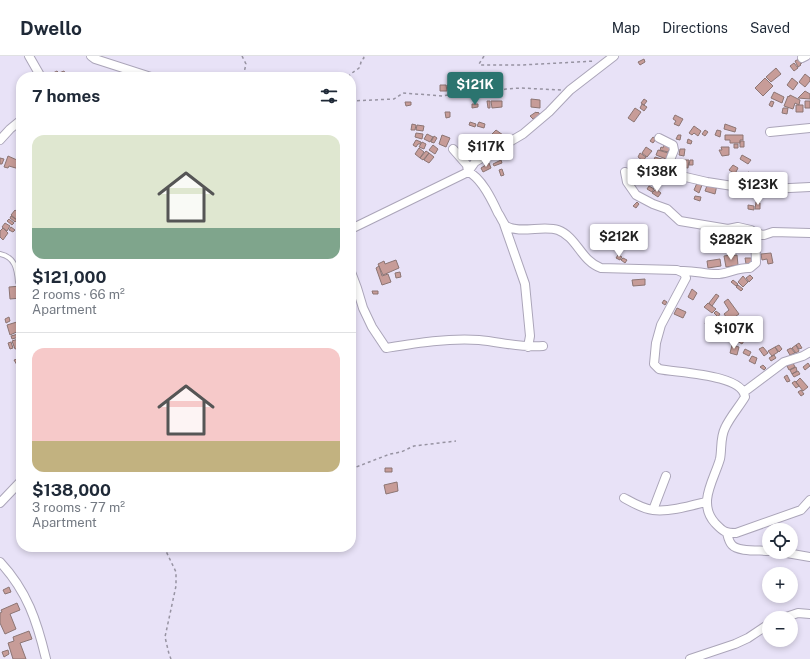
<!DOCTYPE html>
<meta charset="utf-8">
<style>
:root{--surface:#fff;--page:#f6f6f7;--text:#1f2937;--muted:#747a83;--line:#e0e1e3;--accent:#2b746f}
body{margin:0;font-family:"Public Sans",sans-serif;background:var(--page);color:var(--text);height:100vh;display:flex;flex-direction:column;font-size:15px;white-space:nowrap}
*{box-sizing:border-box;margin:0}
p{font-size:13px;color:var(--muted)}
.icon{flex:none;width:22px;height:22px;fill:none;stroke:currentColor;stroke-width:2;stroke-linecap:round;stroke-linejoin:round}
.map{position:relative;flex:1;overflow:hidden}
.panel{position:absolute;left:16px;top:16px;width:340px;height:480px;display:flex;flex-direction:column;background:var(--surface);border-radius:16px;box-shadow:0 2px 6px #0003}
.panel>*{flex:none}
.tools{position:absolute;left:762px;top:467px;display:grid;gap:8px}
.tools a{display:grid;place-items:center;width:36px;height:36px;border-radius:50%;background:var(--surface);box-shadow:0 2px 6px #0003;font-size:20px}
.price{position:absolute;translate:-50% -34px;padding:0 9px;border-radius:4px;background:#fff;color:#222;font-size:13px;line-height:26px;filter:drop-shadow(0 1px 2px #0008)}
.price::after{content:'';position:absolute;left:50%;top:24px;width:12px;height:9px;margin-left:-6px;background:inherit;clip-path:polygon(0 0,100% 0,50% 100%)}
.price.active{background:var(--accent);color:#fff}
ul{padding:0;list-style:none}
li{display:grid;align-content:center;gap:8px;height:212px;padding:0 16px}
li+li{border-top:1px solid var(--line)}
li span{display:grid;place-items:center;height:124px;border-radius:12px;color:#555}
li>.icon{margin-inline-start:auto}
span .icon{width:72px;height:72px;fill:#fffc;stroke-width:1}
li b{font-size:17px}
h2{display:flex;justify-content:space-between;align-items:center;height:48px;padding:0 16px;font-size:17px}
header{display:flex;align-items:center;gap:24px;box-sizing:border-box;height:56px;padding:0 20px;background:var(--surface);border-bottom:1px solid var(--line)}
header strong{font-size:19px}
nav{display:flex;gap:22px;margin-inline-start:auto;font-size:14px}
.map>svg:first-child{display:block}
</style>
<header>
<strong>Dwello</strong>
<nav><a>Map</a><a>Directions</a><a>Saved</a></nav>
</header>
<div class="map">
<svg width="810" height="603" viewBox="0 0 810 603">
<rect width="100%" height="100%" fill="#e8e2f7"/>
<path fill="#c79c98" stroke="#8c7573" d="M 644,3 L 645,6 L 640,9 L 638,6 Z
M 799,3 L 802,7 L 800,8 L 801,9 L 798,11 L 795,5 Z
M 794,7 L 798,12 L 794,15 L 790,10 Z
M 776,12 L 781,18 L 771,26 L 766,21 Z
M 57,15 L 59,17 L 64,15 L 67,20 L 65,21 L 55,21 L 53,17 Z
M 805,18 L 810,22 L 810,25 L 805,31 L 799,26 Z
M 765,22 L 773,30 L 763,40 L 755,32 Z
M 792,22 L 798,27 L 793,34 L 787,29 Z
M 456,25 L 460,25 L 460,32 L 456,32 Z
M 440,29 L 446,29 L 447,35 L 440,35 Z
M 447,29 L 451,29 L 452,34 L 448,34 Z
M 805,35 L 810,38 L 810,43 L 798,42 Z
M 774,36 L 784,41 L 782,47 L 771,42 Z
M 790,39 L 800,44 L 799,49 L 795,47 L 793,53 L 784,50 L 788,40 L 789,41 Z
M 531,43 L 540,44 L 540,52 L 531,51 Z
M 644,43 L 647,45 L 644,49 L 641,47 Z
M 487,45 L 490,45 L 490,52 L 488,52 Z
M 491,45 L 502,45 L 502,51 L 492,52 Z
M 771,45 L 774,46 L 772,51 L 769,49 Z
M 805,45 L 810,45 L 810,52 L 805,52 Z
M 405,46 L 411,46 L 411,49 L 406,50 Z
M 472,48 L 478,48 L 478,51 L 472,52 Z
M 642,48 L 647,51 L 644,55 L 640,52 Z
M 796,49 L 803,49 L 803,56 L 796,56 Z
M 635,52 L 641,56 L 634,66 L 628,62 Z
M 783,52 L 788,52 L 787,58 L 782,57 Z
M 445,56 L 450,56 L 450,61 L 446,62 Z
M 536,56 L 537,57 L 538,56 L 541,60 L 536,63 L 535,62 L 533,63 L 530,60 Z
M 675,59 L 683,63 L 679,70 L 674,68 L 676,65 L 673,63 Z
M 470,66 L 476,68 L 475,71 L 469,69 Z
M 479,66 L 485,68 L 484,72 L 477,70 Z
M 412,68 L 416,69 L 415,74 L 411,74 Z
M 725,68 L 736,72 L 735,76 L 724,73 Z
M 417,69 L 424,70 L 423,75 L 416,74 Z
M 694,70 L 701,75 L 698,80 L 694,77 L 692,79 L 689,77 Z
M 496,74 L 503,79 L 499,83 L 492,78 Z
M 705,74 L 708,76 L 705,80 L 702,78 Z
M 717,74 L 721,75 L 720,81 L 715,79 Z
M 416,77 L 423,78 L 422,83 L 415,81 Z
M 427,78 L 433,81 L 430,86 L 424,83 Z
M 442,79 L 450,82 L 446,91 L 439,88 Z
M 678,79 L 681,79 L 680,84 L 676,83 Z
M 725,79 L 743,79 L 743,84 L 740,84 L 740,87 L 730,87 L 730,84 L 725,84 Z
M 434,80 L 437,82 L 434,87 L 431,86 Z
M 653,81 L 656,83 L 653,87 L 650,85 Z
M 688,83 L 692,85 L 691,88 L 687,87 Z
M 416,84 L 421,86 L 420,88 L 418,88 L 416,91 L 413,89 Z
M 740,85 L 744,85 L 744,91 L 740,91 Z
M 422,86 L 426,88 L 424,93 L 419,91 Z
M 664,87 L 673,91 L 672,95 L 669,94 L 668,96 L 660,94 L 661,91 L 663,92 Z
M 734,88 L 738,88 L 738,92 L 734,92 Z
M 433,89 L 438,93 L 435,98 L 429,94 Z
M 646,91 L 652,95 L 647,101 L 642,97 Z
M 721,91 L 729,91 L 729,99 L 722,100 L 719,94 L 722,94 Z
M 419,92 L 424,96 L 420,102 L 415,98 Z
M 680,93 L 685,93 L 684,100 L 679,99 Z
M 658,94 L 668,97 L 666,103 L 656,99 Z
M 426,95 L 429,97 L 423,104 L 420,102 Z
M 429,97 L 434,101 L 429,107 L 424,104 Z
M 640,97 L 646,101 L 643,105 L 638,101 Z
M 742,99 L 751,104 L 748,108 L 740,103 Z
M 8,100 L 17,104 L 18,101 L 21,102 L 19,113 L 9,110 L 8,112 L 4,111 Z
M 655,101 L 665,104 L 663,109 L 653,106 Z
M 0,102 L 4,103 L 2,108 L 0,108 Z
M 501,104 L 502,107 L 494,110 L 493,108 Z
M 682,104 L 689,104 L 688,112 L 681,111 Z
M 690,104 L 693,104 L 693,109 L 689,109 Z
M 489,107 L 491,112 L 483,116 L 481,112 Z
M 648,108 L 651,109 L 649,115 L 645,114 Z
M 660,109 L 663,111 L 662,116 L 658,114 Z
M 733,109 L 738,112 L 735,118 L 729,114 Z
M 652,110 L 659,111 L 657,116 L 651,113 Z
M 502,113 L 504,119 L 501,120 L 499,114 Z
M 748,116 L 754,118 L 752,125 L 746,123 Z
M 697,127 L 702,129 L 699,137 L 694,134 Z
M 708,127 L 717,129 L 715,138 L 705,135 Z
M 649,130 L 654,133 L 652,136 L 647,133 Z
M 656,133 L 661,137 L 658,141 L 652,137 Z
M 695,140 L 701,141 L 700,145 L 694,143 Z
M 637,146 L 639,148 L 636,152 L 633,150 Z
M 756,146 L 760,147 L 760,153 L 755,153 Z
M 748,149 L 754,150 L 754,154 L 748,153 Z
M 15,154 L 21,159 L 17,164 L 11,159 Z
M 11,160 L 17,164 L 15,166 L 10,162 Z
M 9,163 L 14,167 L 12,169 L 7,165 Z
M 5,167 L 10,170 L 7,175 L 2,171 Z
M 11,171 L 15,174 L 13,176 L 9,174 Z
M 3,172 L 8,177 L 3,184 L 0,181 L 0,175 Z
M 736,172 L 745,174 L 743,181 L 735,179 Z
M 746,174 L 752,176 L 750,182 L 744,180 Z
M 614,180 L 621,184 L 620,186 L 619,186 L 618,188 L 611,184 Z
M 771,197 L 773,207 L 768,208 L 767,203 L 762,204 L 761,198 Z
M 618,199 L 622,201 L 620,204 L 616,202 Z
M 731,199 L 731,200 L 737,199 L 738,209 L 726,211 L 724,200 Z
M 623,202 L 627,204 L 625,207 L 621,204 Z
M 745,202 L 753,202 L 753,209 L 746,208 Z
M 720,203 L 721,210 L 708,212 L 707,205 Z
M 396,204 L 399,212 L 383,219 L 378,208 L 384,205 L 385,208 Z
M 379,210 L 382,220 L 388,218 L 391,226 L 382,229 L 376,212 Z
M 400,216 L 401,221 L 396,222 L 395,217 Z
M 750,219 L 753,222 L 749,226 L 746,222 Z
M 743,220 L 748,226 L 743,231 L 738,226 Z
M 645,223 L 645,229 L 633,230 L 632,224 Z
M 733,224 L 738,228 L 736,230 L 731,226 Z
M 738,229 L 743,233 L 741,235 L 736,231 Z
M 21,230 L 21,242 L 10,243 L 9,231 Z
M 692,233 L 697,237 L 693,244 L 688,241 Z
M 372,235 L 378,235 L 378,238 L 373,238 Z
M 716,238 L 719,240 L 712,250 L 709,247 Z
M 728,243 L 739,258 L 729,265 L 724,258 L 729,254 L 724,246 Z
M 664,244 L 667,246 L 665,249 L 662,247 Z
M 708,247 L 716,253 L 712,257 L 704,251 Z
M 677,252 L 686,256 L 683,262 L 674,258 Z
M 716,255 L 720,258 L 718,261 L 714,257 Z
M 9,261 L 10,265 L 6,267 L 5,263 Z
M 709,261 L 717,265 L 713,272 L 705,268 Z
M 20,265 L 21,274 L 10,279 L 7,269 Z
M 731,272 L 735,275 L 730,283 L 725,279 Z
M 18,278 L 19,281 L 12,283 L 11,280 Z
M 741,279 L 746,282 L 742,288 L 737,285 Z
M 21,282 L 21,291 L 15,293 L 12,285 Z
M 11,286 L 13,292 L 10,293 L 8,287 Z
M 799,287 L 802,292 L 799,293 L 796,289 Z
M 732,289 L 739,291 L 737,299 L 730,297 Z
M 779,289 L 782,293 L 779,296 L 775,291 Z
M 796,289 L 799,295 L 796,297 L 792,292 Z
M 763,291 L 768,297 L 764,300 L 759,293 Z
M 775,291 L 778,296 L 772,300 L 768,295 Z
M 791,292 L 795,297 L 790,299 L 787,294 Z
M 745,293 L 751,296 L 749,300 L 743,297 Z
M 774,299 L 776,302 L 771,305 L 769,302 Z
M 752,300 L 757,302 L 755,308 L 749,305 Z
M 17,303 L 20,308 L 17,309 L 14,304 Z
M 793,307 L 795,311 L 789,314 L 787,310 Z
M 808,307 L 810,310 L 805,314 L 803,311 Z
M 763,309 L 766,312 L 764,314 L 760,311 Z
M 796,311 L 797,315 L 792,318 L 790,314 Z
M 798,315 L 800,318 L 794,321 L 792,318 Z
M 787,319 L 790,325 L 787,326 L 784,321 Z
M 800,322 L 808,331 L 803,335 L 796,326 Z
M 795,325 L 799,330 L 796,332 L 792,327 Z
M 801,334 L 804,338 L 801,340 L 798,336 Z
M 385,412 L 392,412 L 392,416 L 385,416 Z
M 397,426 L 398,435 L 386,438 L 384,429 Z
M 9,531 L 11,536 L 5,538 L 3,534 Z
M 17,547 L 20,554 L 10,558 L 16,573 L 5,578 L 0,567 L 0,557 L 2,556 L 1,554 Z
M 29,575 L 32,583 L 20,587 L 26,603 L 13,603 L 8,587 L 14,585 L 13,581 Z
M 8,594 L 9,598 L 4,601 L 2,596 Z"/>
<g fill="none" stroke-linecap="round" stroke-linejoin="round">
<defs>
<path id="lane" d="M 0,198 C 15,201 17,213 18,226"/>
<path id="street" d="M 29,0 L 41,21
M 91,0 L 95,3 L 151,21
M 802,2 L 806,0
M 770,76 L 810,72
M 659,82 L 673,89 L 674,94 L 668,109 L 677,119 L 707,126 L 739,131 L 770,133 L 810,131
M 0,84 L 10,73 L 21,64
M 453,93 L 467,109 L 468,116 C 481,121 492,144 498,157 C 501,161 503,167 506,170 C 519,178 544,169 558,174 C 577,181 581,205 601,212 L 677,214 L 684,217 L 686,222 L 661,269 L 656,287 L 654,308 L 659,313 C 677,317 743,318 745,341 C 739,351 730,361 725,372 C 720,382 722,393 720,403 C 714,424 697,447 715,467 C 723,475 724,477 736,477 L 801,454 L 810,444
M 625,116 L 627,126 L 636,139 L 653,148 L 667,153 L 680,165 L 728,173 L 738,171 L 751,174 L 755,177 L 764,179 L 773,176 L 810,177
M 504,168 L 525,228 L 530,280 L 528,291
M 351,173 L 468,116 L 475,106 L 523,78 L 549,56 L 570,34 L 614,0
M 681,215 C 694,214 707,219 719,218 C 730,217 739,211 750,212 L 756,207 L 755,177
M 351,216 L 357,232 L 363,252 L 372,271 L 386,292 C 417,287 447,282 479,284 C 501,286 520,292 543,290
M 744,336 L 784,306 L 803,300 L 810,296
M 624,442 C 633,447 643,453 653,454 C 669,456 690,450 706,446
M 0,447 L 21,425
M 653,454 L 666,420
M 727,477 C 728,481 729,486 732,489 C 738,496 760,494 769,495
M 781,496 L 810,501
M 0,506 C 27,535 37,565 46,603
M 783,562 L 798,557 L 810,558
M 690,603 L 735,588 L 748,582 L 769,568"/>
</defs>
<use href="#lane" stroke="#aba5b9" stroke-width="6"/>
<use href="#street" stroke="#aba5b9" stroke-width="10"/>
<path stroke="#9793a2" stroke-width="1.5" stroke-dasharray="3 3" stroke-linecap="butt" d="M 242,0 L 246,8 L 243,21
M 484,0 L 479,8 L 480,9 L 522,9 L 595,5
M 348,21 C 351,17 355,15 359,12 C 361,9 360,5 364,2 L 363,0
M 351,45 L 394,43 L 403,37 L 443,40 L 463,36 L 485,38 L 506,33 L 521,32 L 561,34
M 351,413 L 390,398 L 401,396 L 414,390 L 456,385
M 164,491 L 176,516 L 176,530 L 165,581 L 169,598 L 171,603"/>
<use href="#lane" stroke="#fff" stroke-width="4"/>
<use href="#street" stroke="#fff" stroke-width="8"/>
</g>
</svg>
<div class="tools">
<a><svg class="icon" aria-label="locate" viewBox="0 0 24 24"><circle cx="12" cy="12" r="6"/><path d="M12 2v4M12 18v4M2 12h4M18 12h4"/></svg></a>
<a>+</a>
<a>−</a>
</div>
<b class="price active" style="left:475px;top:50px">$121K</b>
<b class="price" style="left:486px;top:112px">$117K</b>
<b class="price" style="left:657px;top:137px">$138K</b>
<b class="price" style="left:758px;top:150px">$123K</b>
<b class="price" style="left:619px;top:202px">$212K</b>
<b class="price" style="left:731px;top:205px">$282K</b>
<b class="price" style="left:734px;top:294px">$107K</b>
<section class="panel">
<h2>7 homes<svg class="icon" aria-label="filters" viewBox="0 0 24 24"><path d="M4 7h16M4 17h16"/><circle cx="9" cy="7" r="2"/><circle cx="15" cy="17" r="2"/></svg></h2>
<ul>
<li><span style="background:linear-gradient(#dfe7d0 75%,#7fa58c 0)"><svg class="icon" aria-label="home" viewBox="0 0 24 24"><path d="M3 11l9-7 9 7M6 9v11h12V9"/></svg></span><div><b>$121,000</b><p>2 rooms · 66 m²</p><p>Apartment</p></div></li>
<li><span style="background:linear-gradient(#f6c9c9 75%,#c2b280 0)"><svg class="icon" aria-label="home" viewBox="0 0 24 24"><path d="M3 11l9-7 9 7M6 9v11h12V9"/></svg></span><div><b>$138,000</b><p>3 rooms · 77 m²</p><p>Apartment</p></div></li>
</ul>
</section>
</div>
